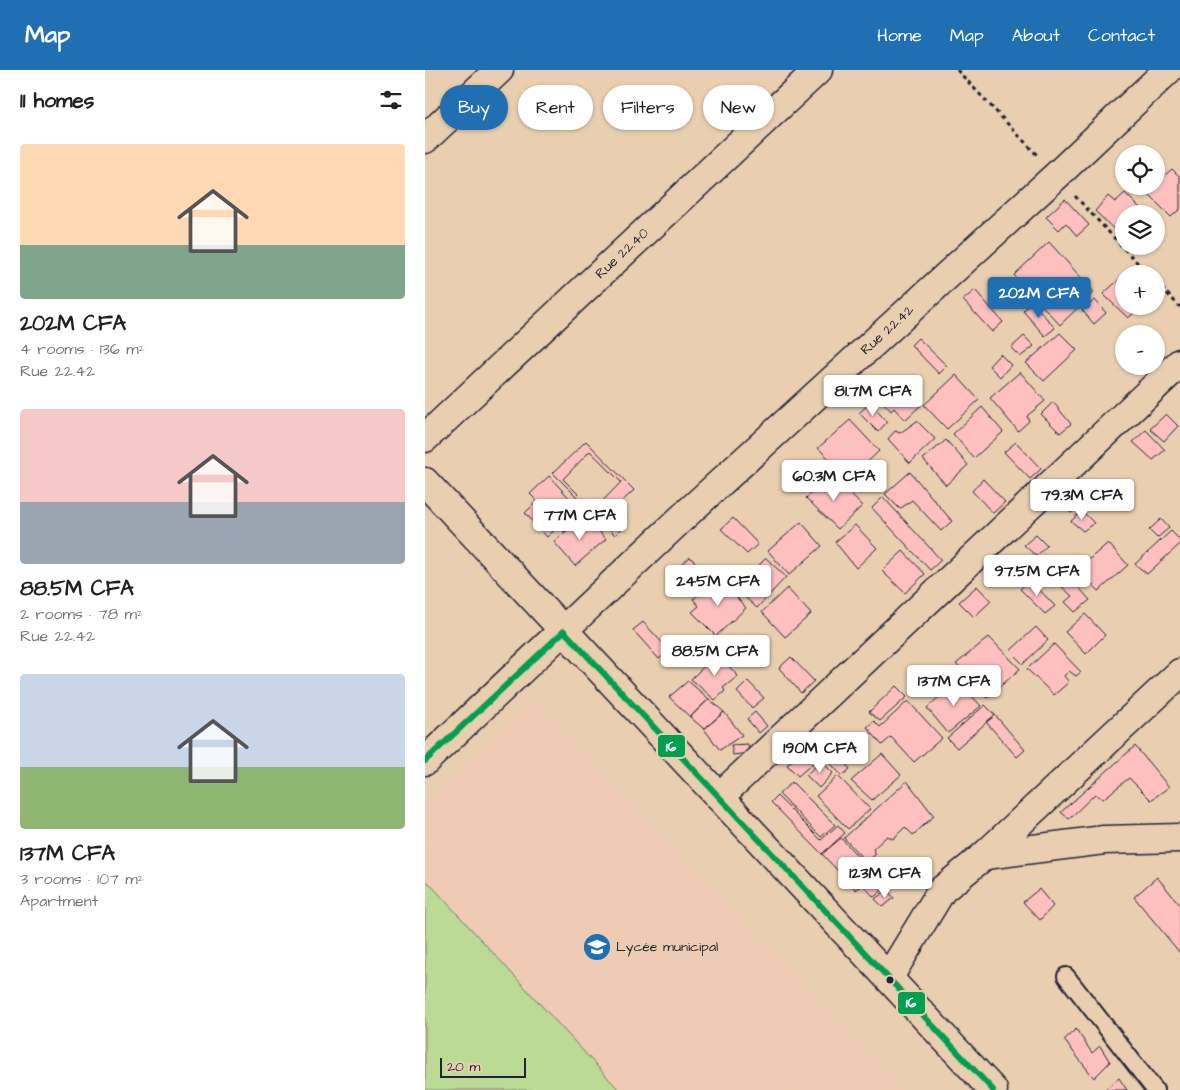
<!DOCTYPE html>
<meta charset="utf-8">
<style>
:root{--surface:#fff;--page:#f6f6f6;--text:#202124;--muted:#757577;--accent:#1f6fb2}
body{margin:0;font-family:"Architects Daughter",sans-serif;background:var(--page);color:var(--text);height:100vh;display:flex;flex-direction:column;font-size:19px;white-space:nowrap}
*{box-sizing:border-box;margin:0}
p{font-size:16px;color:var(--muted)}
.icon{flex:none;width:28px;height:28px;fill:none;stroke:currentColor;stroke-width:2;stroke-linecap:round;stroke-linejoin:round}
.map{position:relative;flex:1;overflow:hidden}
.panel{display:flex;flex-direction:column;background:var(--surface);width:425px}
.panel>*{flex:none}
.top-card{position:absolute;left:15px;top:15px;width:475px;height:45px;display:flex;gap:10px}
.controls{position:absolute;left:690px;top:75px;display:grid;gap:10px}
.controls a{display:grid;place-items:center;width:50px;height:50px;border-radius:50%;background:var(--surface);box-shadow:0 1px 4px #0004;font-size:25px}
.scale{position:absolute;left:15px;bottom:12px;width:86px;box-sizing:border-box;padding-left:5px;border:2px solid #22223b;border-top:0;font-size:14px;line-height:18px;white-space:nowrap;color:#22223b;-webkit-text-stroke:4px #e9cfb0;paint-order:stroke}
.price{position:absolute;translate:-50% -42px;padding:0 11px;border-radius:5px;background:#fff;color:#222;font-size:16px;line-height:32px;filter:drop-shadow(0 1px 2px #0008)}
.price::after{content:'';position:absolute;left:50%;top:30px;width:15px;height:11px;margin-left:-8px;background:inherit;clip-path:polygon(0 0,100% 0,50% 100%)}
.price.active{background:var(--accent);color:#fff}
ul{padding:0;list-style:none}
li{display:grid;align-content:center;gap:10px;height:265px;padding:0 20px}
li span{display:grid;place-items:center;height:155px;border-radius:5px;color:#555}
li>.icon{margin-inline-start:auto}
span .icon{width:90px;height:90px;fill:#fffc;stroke-width:1}
li b{font-size:21px}
h2{display:flex;justify-content:space-between;align-items:center;height:60px;padding:0 20px;font-size:21px}
.pill{padding:0 18px;border-radius:22px;background:var(--surface);box-shadow:0 1px 4px #0004;font-size:18px;line-height:45px}
.pill.active{background:var(--accent);color:#fff}
header{display:flex;align-items:center;gap:30px;box-sizing:border-box;height:70px;padding:0 25px;background:var(--accent);color:#fff}
header strong{font-size:24px}
nav{display:flex;gap:28px;margin-inline-start:auto;font-size:18px}
main{display:flex;flex:1;min-height:0}
.map>svg:first-child{display:block}
</style>
<header>
<strong>Map</strong>
<nav><a>Home</a><a>Map</a><a>About</a><a>Contact</a></nav>
</header>
<main>
<section class="panel">
<h2>11 homes<svg class="icon" aria-label="filters" viewBox="0 0 24 24"><path d="M4 7h16M4 17h16"/><circle cx="9" cy="7" r="2"/><circle cx="15" cy="17" r="2"/></svg></h2>
<ul>
<li><span style="background:linear-gradient(#ffd9b3 65%,#7fa58c 0)"><svg class="icon" aria-label="home" viewBox="0 0 24 24"><path d="M3 11l9-7 9 7M6 9v11h12V9"/></svg></span><div><b>202M CFA</b><p>4 rooms · 136 m²</p><p>Rue 22.42</p></div></li>
<li><span style="background:linear-gradient(#f6c9c9 60%,#9aa5b1 0)"><svg class="icon" aria-label="home" viewBox="0 0 24 24"><path d="M3 11l9-7 9 7M6 9v11h12V9"/></svg></span><div><b>88.5M CFA</b><p>2 rooms · 78 m²</p><p>Rue 22.42</p></div></li>
<li><span style="background:linear-gradient(#c9d6e8 60%,#8fb573 0)"><svg class="icon" aria-label="home" viewBox="0 0 24 24"><path d="M3 11l9-7 9 7M6 9v11h12V9"/></svg></span><div><b>137M CFA</b><p>3 rooms · 107 m²</p><p>Apartment</p></div></li>
</ul>
</section>
<div class="map">
<svg width="755" height="1020" viewBox="0 0 755 1020">
<rect width="100%" height="100%" fill="#e9cfb0"/>
<filter id="ink" filterUnits="userSpaceOnUse"><feTurbulence type="fractalNoise" baseFrequency=".02" numOctaves="2"/><feDisplacementMap in="SourceGraphic" scale="10" xChannelSelector="R" yChannelSelector="G"/><feConvolveMatrix kernelMatrix="1 2 1 2 8 2 1 2 1" color-interpolation-filters="sRGB"/></filter>
<g filter="url(#ink)">
<path fill="#efcab4" d="M 109,631 L 479,1020 L 0,1020 L 0,735 Z"/>
<path fill="#bbda93" stroke="#6e7e67" d="M 3,812 L 194,1020 L 0,1020 L 0,814 Z"/>
<path fill="#fdc0be" stroke="#22223b" fill-rule="evenodd" d="M 747,99 L 755,107 L 755,139 L 746,147 L 721,122 L 727,116 L 731,116 L 731,113 Z
M 700,123 L 721,144 L 699,144 L 699,169 L 670,141 L 683,126 L 690,132 Z
M 640,129 L 664,155 L 652,166 L 641,153 L 634,160 L 621,147 Z
M 624,172 L 669,222 L 635,255 L 589,205 Z
M 699,205 L 699,236 L 717,236 L 703,248 L 678,224 Z
M 550,220 L 578,252 L 567,262 L 538,230 Z
M 670,230 L 681,243 L 669,254 L 657,240 Z
M 607,232 L 630,258 L 620,266 L 598,241 Z
M 635,263 L 652,280 L 619,311 L 601,293 Z
M 599,266 L 609,276 L 595,287 L 586,278 Z
M 493,268 L 522,296 L 514,304 L 486,275 Z
M 575,284 L 586,295 L 575,307 L 564,296 Z
M 595,302 L 620,331 L 602,346 L 604,351 L 593,361 L 565,328 Z
M 531,305 L 554,330 L 522,359 L 499,335 Z
M 471,311 L 495,336 L 480,350 L 469,338 L 466,341 L 453,327 Z
M 628,332 L 646,354 L 635,363 L 616,344 Z
M 445,333 L 462,352 L 453,362 L 434,343 Z
M 557,337 L 578,362 L 549,388 L 528,364 Z
M 741,344 L 753,356 L 739,371 L 725,359 Z
M 425,350 L 454,381 L 425,409 L 393,378 Z
M 492,351 L 510,369 L 485,393 L 463,369 L 470,361 L 475,363 Z
M 721,360 L 740,380 L 728,390 L 708,372 Z
M 521,370 L 543,395 L 521,415 L 498,389 Z
M 161,371 L 209,420 L 186,442 L 199,456 L 190,465 L 128,403 ZM 165,381 L 196,412 L 169,440 L 138,409 Z
M 591,372 L 616,399 L 605,409 L 579,382 Z
M 485,402 L 527,451 L 516,461 L 487,430 L 475,439 L 460,424 Z
M 406,404 L 437,436 L 413,459 L 381,428 Z
M 124,406 L 159,444 L 139,462 L 134,456 L 122,467 L 100,443 L 112,431 L 105,424 Z
M 558,409 L 580,432 L 568,443 L 547,421 Z
M 662,417 L 670,424 L 660,434 L 652,425 Z
M 458,427 L 516,490 L 505,500 L 447,438 Z
M 647,427 L 656,436 L 646,443 L 638,435 Z
M 657,441 L 669,453 L 658,461 L 646,451 Z
M 160,445 L 181,469 L 150,496 L 129,472 Z
M 308,448 L 333,474 L 322,484 L 296,459 Z
M 736,449 L 744,458 L 732,468 L 724,460 Z
M 376,452 L 397,476 L 364,505 L 343,481 Z
M 430,455 L 452,478 L 431,498 L 410,472 Z
M 746,461 L 755,470 L 755,474 L 722,504 L 710,494 Z
M 611,465 L 622,476 L 611,486 L 599,475 Z
M 683,473 L 703,495 L 674,521 L 653,499 Z
M 478,481 L 500,504 L 480,523 L 457,501 Z
M 265,487 L 275,497 L 259,513 L 247,503 Z
M 341,488 L 361,507 L 332,538 L 311,519 Z
M 645,508 L 665,530 L 650,542 L 640,532 L 647,526 L 636,516 Z
M 605,510 L 630,536 L 620,544 L 595,519 Z
M 299,513 L 321,538 L 291,566 L 267,542 L 274,536 L 268,529 L 286,515 Z
M 552,516 L 566,531 L 549,547 L 534,532 Z
M 362,518 L 386,544 L 360,567 L 337,542 Z
M 660,544 L 680,565 L 661,584 L 640,562 Z
M 218,552 L 244,580 L 234,589 L 208,560 Z
M 611,557 L 623,570 L 598,594 L 585,581 Z
M 564,567 L 595,599 L 562,628 L 531,594 Z
M 629,574 L 656,602 L 651,606 L 644,601 L 639,606 L 644,612 L 629,625 L 602,599 Z
M 292,584 L 313,606 L 298,618 L 300,621 L 290,630 L 266,609 Z
M 366,587 L 389,611 L 376,623 L 354,598 Z
M 532,610 L 556,636 L 523,663 L 502,638 Z
M 263,611 L 284,629 L 265,647 L 244,627 Z
M 323,611 L 339,628 L 327,638 L 312,622 Z
M 471,616 L 482,627 L 455,651 L 444,642 Z
M 284,629 L 299,642 L 279,659 L 265,647 Z
M 483,631 L 517,668 L 489,692 L 466,667 L 457,675 L 442,657 L 449,651 L 455,657 Z
M 560,635 L 570,645 L 532,678 L 522,668 Z
M 299,642 L 317,665 L 295,680 L 279,659 Z
M 330,642 L 342,656 L 334,663 L 322,649 Z
M 570,645 L 600,680 L 592,687 L 561,652 Z
M 399,663 L 410,675 L 397,687 L 385,676 Z
M 323,674 L 324,683 L 308,685 L 306,675 Z
M 710,676 L 744,717 L 726,730 L 704,708 L 678,729 L 670,724 L 644,749 L 636,742 Z
M 383,677 L 394,688 L 373,706 L 362,695 Z
M 409,681 L 425,699 L 417,706 L 401,688 Z
M 457,684 L 476,705 L 447,730 L 426,711 Z
M 396,691 L 408,703 L 394,718 L 381,705 Z
M 413,706 L 445,739 L 423,759 L 391,726 Z
M 482,711 L 509,746 L 488,765 L 480,757 L 468,769 L 462,766 L 448,779 L 451,784 L 441,792 L 419,768 Z
M 367,712 L 410,755 L 396,767 L 354,724 Z
M 352,726 L 396,770 L 413,755 L 420,763 L 397,784 L 346,732 Z
M 416,768 L 461,817 L 449,827 L 438,815 L 431,820 L 397,784 Z
M 732,807 L 755,835 L 755,883 L 709,827 Z
M 614,819 L 628,836 L 615,850 L 598,832 Z
M 462,820 L 469,828 L 458,837 L 450,829 Z
M 651,959 L 667,983 L 675,976 L 685,992 L 669,1008 L 639,970 Z
M 694,1008 L 702,1020 L 679,1020 Z"/>
<g fill="none" stroke-linecap="round" stroke-linejoin="round">
<defs>
<path id="lane" d="M 641,906 L 730,1020"/>
<g id="street">
<path d="M 0,69 L 74,0"/>
<path id="s1" d="M 0,368 L 393,0"/>
<path id="s2" d="M 0,691 L 259,446 L 631,106 L 743,0"/>
<path d="M 294,727 L 755,293"/>
<path d="M 560,785 L 679,770 L 755,768"/>
<path d="M 464,907 L 517,820 L 560,785 L 755,603"/>
</g>
<path id="secondary" d="M 0,412 L 568,1020"/>
</defs>
<use href="#lane" stroke="#22223b" stroke-width="20"/>
<use href="#street" stroke="#22223b" stroke-width="31"/>
<use href="#secondary" stroke="#22223b" stroke-width="31"/>
<path stroke="#22223b" stroke-width="3" stroke-dasharray="4 4" stroke-linecap="butt" d="M 532,0 L 612,85
M 650,126 L 723,204
M 731,212 L 755,237"/>
<use href="#lane" stroke="#e9cfb0" stroke-width="16"/>
<use href="#street" stroke="#e9cfb0" stroke-width="28"/>
<use href="#secondary" stroke="#e9cfb0" stroke-width="28"/>
<defs>
<path id="bus-1" d="M 139,561 L 568,1020
M 0,691 L 139,561"/>
</defs>
<use href="#bus-1" stroke="#e9cfb0" stroke-width="10"/>
<use href="#bus-1" stroke="#029f50" stroke-width="6"/>
</g>
</g>
<defs>
<symbol id="school-disc" viewBox="-11 -11 22 22"><circle r="9.5" fill="#1f6fb2" stroke="#e9cfb0"/><path d="M0-5L7-2L0 1L-7-2ZM-4 1L0 2.5L4 1V4Q0 6-4 4Z" fill="#fff"/></symbol>
</defs>
<g fill-rule="evenodd">
<use href="#school-disc" x="156" y="861" width="32" height="32"/>
</g>
<circle fill="#22223b" stroke="#e9cfb0" stroke-width="2" cx="465" cy="910" r="4.5"/>
<g text-anchor="middle" dominant-baseline="central" stroke-width="4.5" stroke-linejoin="round" paint-order="stroke">
<g font-size="14" fill="#22223b" stroke="#e9cfb0">
<text stroke="none"><textPath href="#s1" startOffset="270">Rue 22.40</textPath></text>
<text stroke="none"><textPath href="#s2" startOffset="632">Rue 22.42</textPath></text>
</g>
<g font-size="14" fill="#22223b" stroke="#e9cfb0" text-anchor="start">
<text x="191" y="877">Lycée municipal</text>
</g>
</g>
<g stroke="#e9cfb0" stroke-width="2">
<rect x="232" y="664" width="29" height="24" rx="5" fill="#029f50"/>
<rect x="472" y="921" width="29" height="24" rx="5" fill="#029f50"/>
</g>
<g font-size="14" text-anchor="middle" font-weight="bold" fill="#fff">
<text x="246" y="681">16</text>
<text x="486" y="937">16</text>
</g>
</svg>
<div class="controls">
<a><svg class="icon" aria-label="locate" viewBox="0 0 24 24"><circle cx="12" cy="12" r="6"/><path d="M12 2v4M12 18v4M2 12h4M18 12h4"/></svg></a>
<a><svg class="icon" aria-label="layers" viewBox="0 0 24 24"><path d="M12 4l9 5-9 5-9-5zM3 14l9 5 9-5"/></svg></a>
<a>+</a>
<a>−</a>
</div>
<div class="scale">20 m</div>
<b class="price active" style="left:614px;top:249px">202M CFA</b>
<b class="price" style="left:448px;top:347px">81.7M CFA</b>
<b class="price" style="left:409px;top:432px">60.3M CFA</b>
<b class="price" style="left:657px;top:451px">79.3M CFA</b>
<b class="price" style="left:155px;top:471px">77M CFA</b>
<b class="price" style="left:612px;top:527px">97.5M CFA</b>
<b class="price" style="left:293px;top:537px">245M CFA</b>
<b class="price" style="left:290px;top:607px">88.5M CFA</b>
<b class="price" style="left:529px;top:637px">137M CFA</b>
<b class="price" style="left:395px;top:704px">190M CFA</b>
<b class="price" style="left:460px;top:829px">123M CFA</b>
<div class="top-card">
<a class="pill active">Buy</a>
<a class="pill">Rent</a>
<a class="pill">Filters</a>
<a class="pill">New</a>
</div>
</div>
</main>
